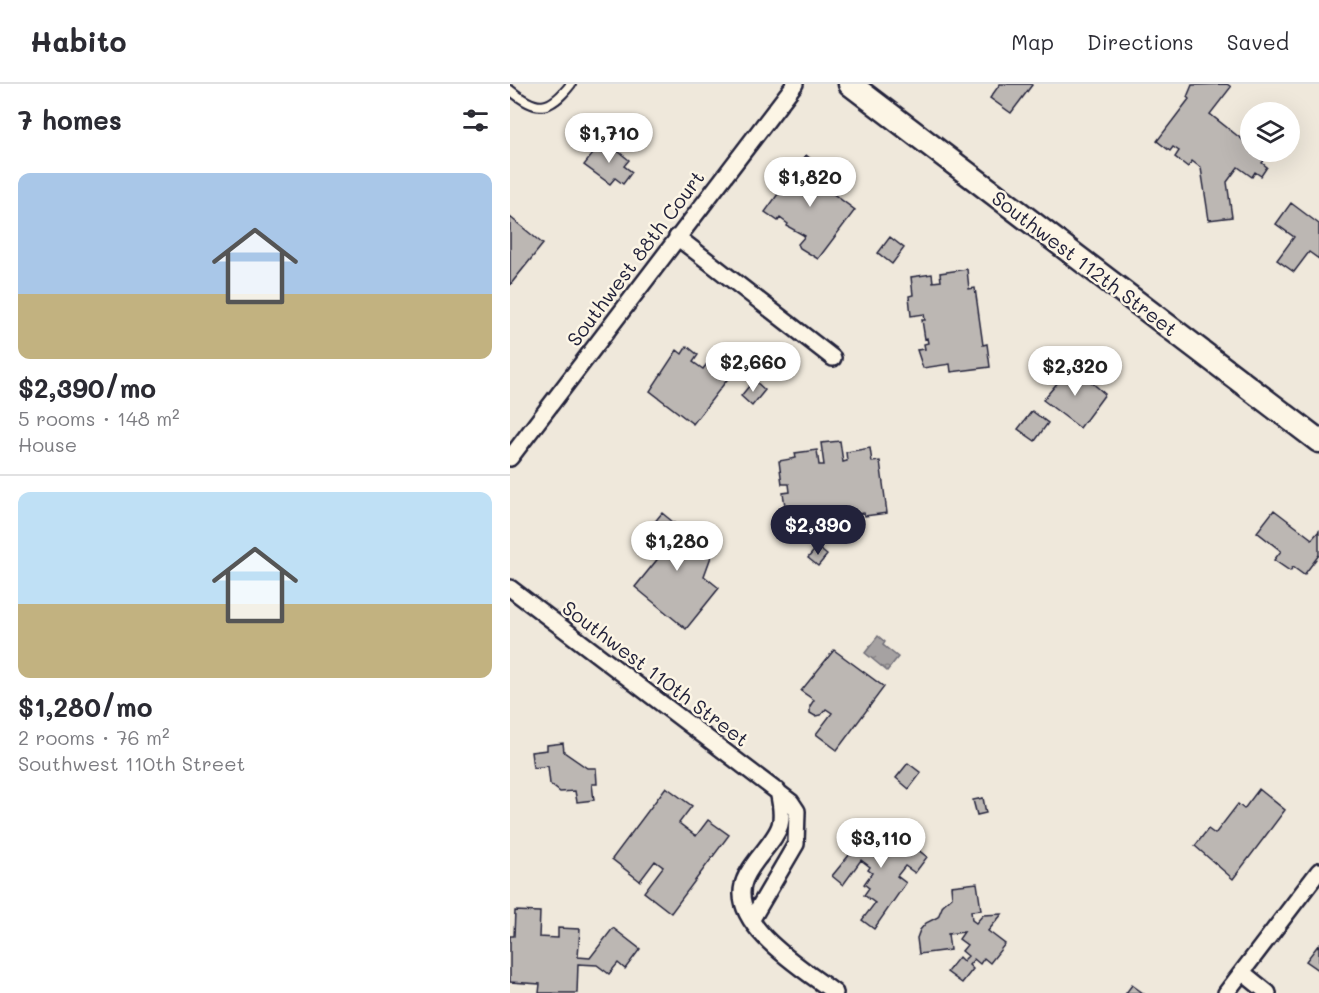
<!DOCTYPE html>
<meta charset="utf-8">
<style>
:root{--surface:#fff;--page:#f2f2f3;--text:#2b2b33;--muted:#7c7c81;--line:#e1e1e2;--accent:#22223b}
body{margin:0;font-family:Mali,sans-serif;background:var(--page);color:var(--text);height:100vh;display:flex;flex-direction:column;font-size:22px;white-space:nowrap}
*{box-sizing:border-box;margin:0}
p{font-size:20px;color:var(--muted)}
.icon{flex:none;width:33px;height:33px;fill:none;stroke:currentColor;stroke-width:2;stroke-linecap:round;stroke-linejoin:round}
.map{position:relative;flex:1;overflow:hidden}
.panel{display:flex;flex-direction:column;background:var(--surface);width:510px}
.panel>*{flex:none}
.tools{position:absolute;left:730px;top:18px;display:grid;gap:12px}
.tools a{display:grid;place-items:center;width:60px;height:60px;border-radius:50%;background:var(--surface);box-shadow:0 6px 24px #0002;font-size:30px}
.price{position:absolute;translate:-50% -51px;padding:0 14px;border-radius:21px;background:#fff;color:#222;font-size:20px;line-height:39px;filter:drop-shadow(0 2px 3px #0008)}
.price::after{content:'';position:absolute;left:50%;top:36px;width:18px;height:14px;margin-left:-9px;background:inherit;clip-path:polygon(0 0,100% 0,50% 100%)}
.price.current{background:var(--accent);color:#fff}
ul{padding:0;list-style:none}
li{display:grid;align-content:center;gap:12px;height:318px;padding:0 18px}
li+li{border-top:2px solid var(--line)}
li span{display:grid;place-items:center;height:186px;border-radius:12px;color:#555}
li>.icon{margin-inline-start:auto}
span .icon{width:108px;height:108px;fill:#fffc;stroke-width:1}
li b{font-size:26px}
h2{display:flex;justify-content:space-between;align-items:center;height:72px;padding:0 18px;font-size:26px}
header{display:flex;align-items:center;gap:36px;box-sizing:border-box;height:84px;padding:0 30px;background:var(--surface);border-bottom:2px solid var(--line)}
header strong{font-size:28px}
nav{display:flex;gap:33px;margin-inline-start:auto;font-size:21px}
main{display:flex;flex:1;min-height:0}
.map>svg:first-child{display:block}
</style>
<header>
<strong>Habito</strong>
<nav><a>Map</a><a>Directions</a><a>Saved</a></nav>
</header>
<main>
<section class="panel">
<h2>7 homes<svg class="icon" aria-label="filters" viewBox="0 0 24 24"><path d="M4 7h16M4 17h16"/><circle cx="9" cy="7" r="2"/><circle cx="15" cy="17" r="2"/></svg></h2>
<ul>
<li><span style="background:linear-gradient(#a9c7e8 65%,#c2b280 0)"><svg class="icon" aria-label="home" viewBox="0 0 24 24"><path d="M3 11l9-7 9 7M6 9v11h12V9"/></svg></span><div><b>$2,390/mo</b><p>5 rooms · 148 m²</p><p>House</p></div></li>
<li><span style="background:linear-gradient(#bfe0f5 60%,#c2b280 0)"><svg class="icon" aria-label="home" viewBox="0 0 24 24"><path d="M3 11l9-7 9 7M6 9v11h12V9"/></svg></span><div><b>$1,280/mo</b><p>2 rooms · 76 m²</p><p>Southwest 110th Street</p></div></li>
</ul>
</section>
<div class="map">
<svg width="809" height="909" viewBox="0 0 809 909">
<defs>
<pattern id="water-ripples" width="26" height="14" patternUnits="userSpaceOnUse" patternTransform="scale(1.5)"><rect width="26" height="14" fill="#a6a2a2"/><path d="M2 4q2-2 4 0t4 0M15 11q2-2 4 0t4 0" fill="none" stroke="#878485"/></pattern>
</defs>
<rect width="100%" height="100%" fill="#efe8db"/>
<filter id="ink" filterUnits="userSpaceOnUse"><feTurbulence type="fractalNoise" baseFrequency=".0167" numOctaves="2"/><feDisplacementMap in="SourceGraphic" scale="12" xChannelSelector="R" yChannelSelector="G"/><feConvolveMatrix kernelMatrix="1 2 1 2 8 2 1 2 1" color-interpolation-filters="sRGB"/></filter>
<g filter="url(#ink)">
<path fill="url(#water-ripples)" stroke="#716f79" stroke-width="1.5" d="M 368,552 L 375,558 L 373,561 L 388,573 L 377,587 L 355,569 Z"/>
<path fill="#bcb7b3" stroke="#22223b" stroke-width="1.5" d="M 490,0 L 521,0 L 522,1 L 501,29 L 480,14 Z
M 717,0 L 721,3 L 700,30 L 734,57 L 741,48 L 741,68 L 756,68 L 753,72 L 756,74 L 752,79 L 757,83 L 751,92 L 745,88 L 742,93 L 728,83 L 717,98 L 722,133 L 699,136 L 691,84 L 682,77 L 678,83 L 665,73 L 669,67 L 663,63 L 660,67 L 647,57 L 679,15 L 677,13 L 682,1 Z
M 94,56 L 119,76 L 114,82 L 122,88 L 113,100 L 105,94 L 100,100 L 74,81 Z
M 296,71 L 315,86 L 306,97 L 345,126 L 308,175 L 290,164 L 288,160 L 295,152 L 277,142 L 278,140 L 270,134 L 268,137 L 255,128 Z
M 781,119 L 809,140 L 809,175 L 799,168 L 784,188 L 767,176 L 784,153 L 766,140 Z
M 0,133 L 33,160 L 0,201 Z
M 380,153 L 394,164 L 382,180 L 368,169 Z
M 457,185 L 459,205 L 465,204 L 473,261 L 477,260 L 480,283 L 441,288 L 440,280 L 413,284 L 407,266 L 415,265 L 414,260 L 418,259 L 417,254 L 415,255 L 412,236 L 415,236 L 414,230 L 401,232 L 399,212 L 403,211 L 401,193 L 422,190 L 423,198 L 431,197 L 430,189 Z
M 177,262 L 188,271 L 183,278 L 193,285 L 206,268 L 227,283 L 183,340 L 140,307 L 167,266 L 172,270 Z
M 560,284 L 571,289 L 595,310 L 570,344 L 533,316 Z
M 244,296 L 255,306 L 242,322 L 231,312 Z
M 522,327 L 538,339 L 525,357 L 508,345 Z
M 330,357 L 333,378 L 337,377 L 336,368 L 360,364 L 362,378 L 370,377 L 377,429 L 355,432 L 354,429 L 304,435 L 303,430 L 277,434 L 273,409 L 280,408 L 279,400 L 272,400 L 269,377 L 286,374 L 285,369 L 307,366 L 309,381 L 314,381 L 311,359 Z
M 764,426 L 802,455 L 809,447 L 809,471 L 794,491 L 783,483 L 780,487 L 764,476 L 771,467 L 747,448 Z
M 152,429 L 202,470 L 194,492 L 209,504 L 176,545 L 125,503 L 150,472 L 130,456 Z
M 307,463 L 317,471 L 308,482 L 298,474 Z
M 324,566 L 374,603 L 327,666 L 306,650 L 322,629 L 316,625 L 311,631 L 305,632 L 300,629 L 300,622 L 304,616 L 291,607 Z
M 53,659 L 54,668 L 77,684 L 86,684 L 87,700 L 82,700 L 84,716 L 67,718 L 65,707 L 50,708 L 40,700 L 38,682 L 23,684 L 21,668 L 37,666 L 37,661 Z
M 398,679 L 411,689 L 399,705 L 386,694 Z
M 156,703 L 182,722 L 169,739 L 186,752 L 198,736 L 219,751 L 161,829 L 134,808 L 153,783 L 145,777 L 130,797 L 102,775 Z
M 749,705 L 775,726 L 723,795 L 685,762 L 698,745 L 705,750 L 728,720 L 734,725 Z
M 473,714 L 476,729 L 467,731 L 463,716 Z
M 351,741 L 375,759 L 384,747 L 417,773 L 405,789 L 395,782 L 387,792 L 396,799 L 364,845 L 352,836 L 365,819 L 354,811 L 359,804 L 354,800 L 362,789 L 358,786 L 360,783 L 351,776 L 333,801 L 322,792 L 340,770 L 346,759 L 341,755 Z
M 467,799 L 471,826 L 461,827 L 462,836 L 466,839 L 473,831 L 492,830 L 478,847 L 495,860 L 480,879 L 474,874 L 470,880 L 464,875 L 459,881 L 463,885 L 452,899 L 437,888 L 449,873 L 453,877 L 458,872 L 452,867 L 457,861 L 449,855 L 454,848 L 438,850 L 440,866 L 409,870 L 407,854 L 410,846 L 416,839 L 428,833 L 433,821 L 442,813 L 441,802 Z
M 5,827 L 30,828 L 29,853 L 48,854 L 48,844 L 70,845 L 68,873 L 80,874 L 103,844 L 130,865 L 115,885 L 108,879 L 99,890 L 87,881 L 68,880 L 67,909 L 29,909 L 30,900 L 0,898 L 0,852 L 4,852 Z
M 809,860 L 809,886 L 796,877 Z
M 622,901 L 633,909 L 616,909 Z"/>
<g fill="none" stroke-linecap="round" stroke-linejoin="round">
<defs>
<path id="lane" d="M 0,6 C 27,28 39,28 61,0"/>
<path id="street" d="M 167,153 L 323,274
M 0,374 L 285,0
M 0,504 L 281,718 L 287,727 L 286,760 L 242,835
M 268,707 C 276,742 270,746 249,773 C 243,781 235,791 233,801 C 222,843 298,888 325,909
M 732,888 L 758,909
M 716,909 L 809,787"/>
<path id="secondary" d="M 340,0 L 809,357"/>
</defs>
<use href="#lane" stroke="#22223b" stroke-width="12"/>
<use href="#street" stroke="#22223b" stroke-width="20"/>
<use href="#secondary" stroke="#22223b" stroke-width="27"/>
<use href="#lane" stroke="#fcf5e5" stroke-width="8"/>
<use href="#street" stroke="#fcf5e5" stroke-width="15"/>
<use href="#secondary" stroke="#fcf5e5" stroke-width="22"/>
</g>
</g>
<g text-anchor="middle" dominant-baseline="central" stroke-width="5" stroke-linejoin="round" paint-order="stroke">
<g font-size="20" fill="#22223b" stroke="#fcf5e5">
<text transform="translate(125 174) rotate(-53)">Southwest 88th Court</text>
<text transform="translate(575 179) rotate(37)">Southwest 112th Street</text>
<text transform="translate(146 589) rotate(37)">Southwest 110th Street</text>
</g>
</g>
</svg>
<div class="tools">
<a><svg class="icon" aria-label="layers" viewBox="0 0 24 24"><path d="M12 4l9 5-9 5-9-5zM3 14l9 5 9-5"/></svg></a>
</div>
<b class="price" style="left:99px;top:80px">$1,710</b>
<b class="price" style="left:300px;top:124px">$1,820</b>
<b class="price" style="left:243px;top:309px">$2,660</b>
<b class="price" style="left:565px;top:313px">$2,320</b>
<b class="price current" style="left:308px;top:472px">$2,390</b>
<b class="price" style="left:167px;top:488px">$1,280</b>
<b class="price" style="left:371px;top:785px">$3,110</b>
</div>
</main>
